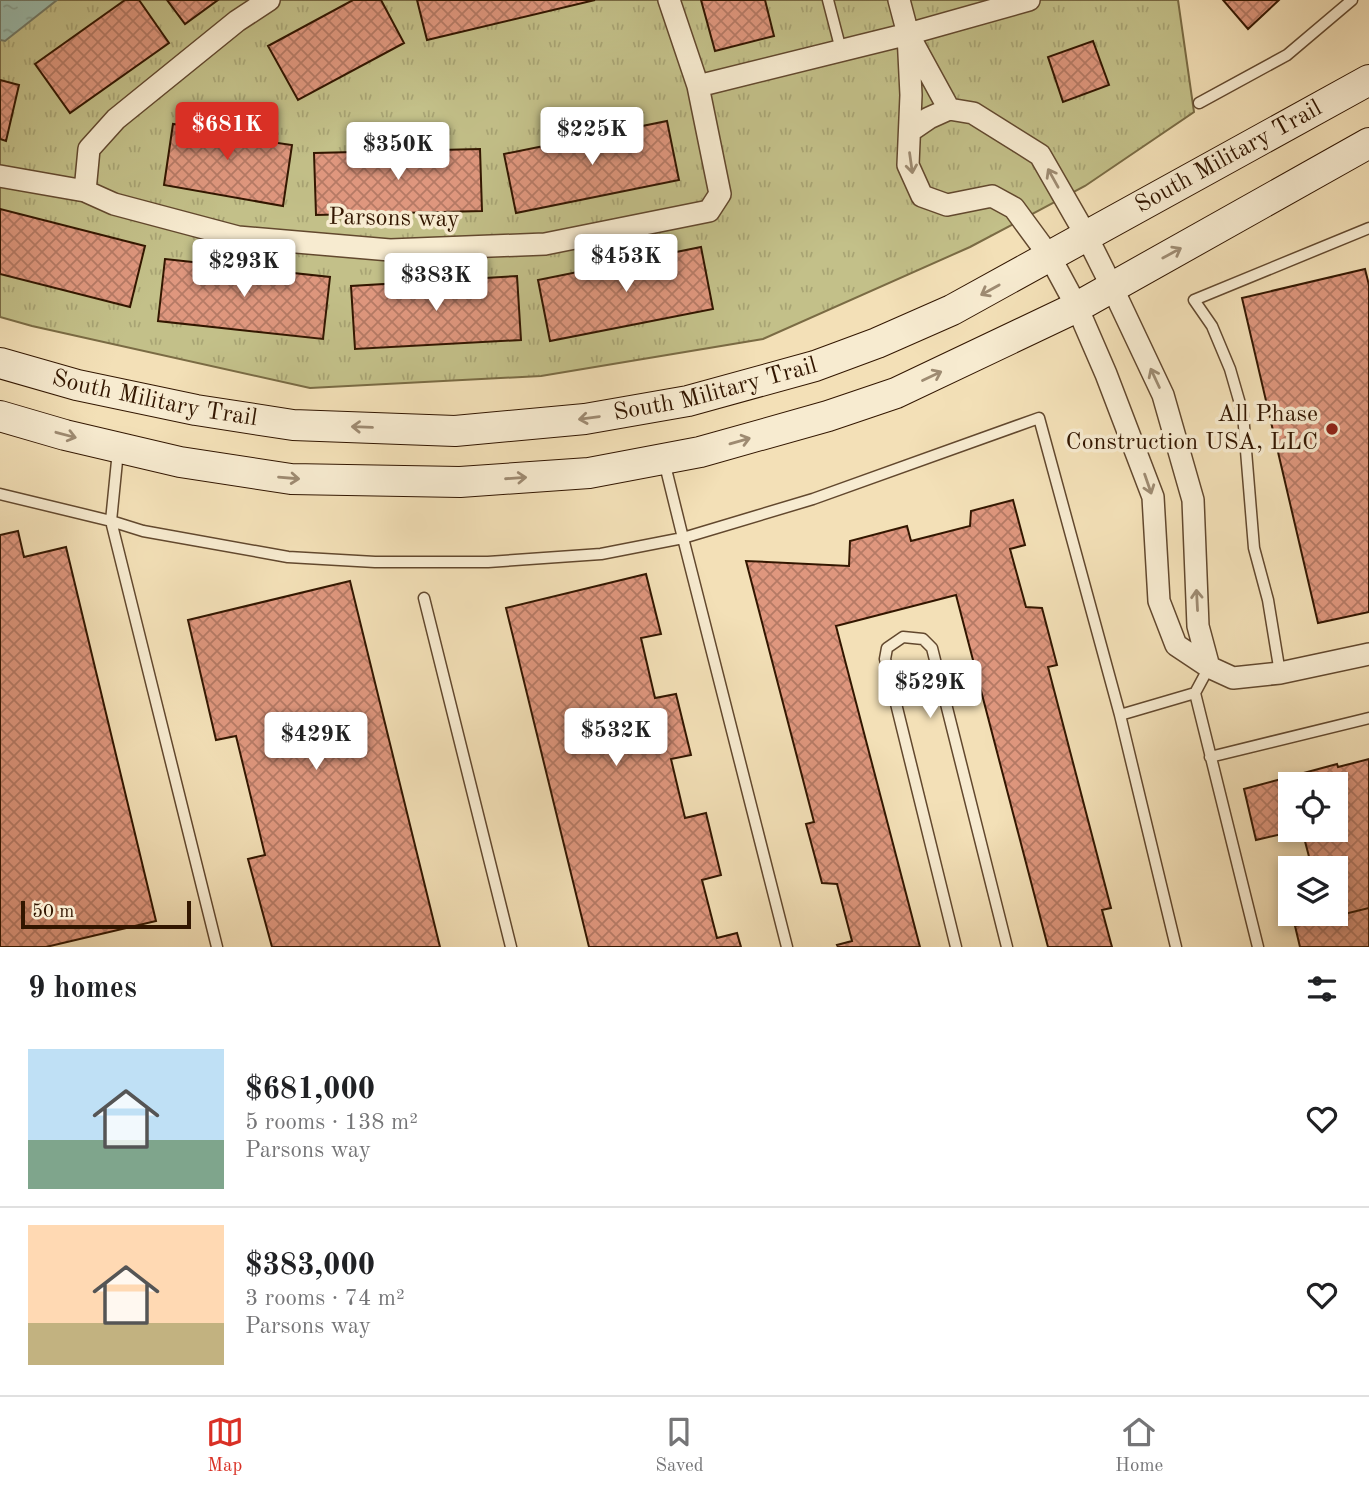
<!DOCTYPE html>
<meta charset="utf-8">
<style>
:root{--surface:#fff;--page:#f2f2f2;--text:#202124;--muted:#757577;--line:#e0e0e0;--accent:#d93025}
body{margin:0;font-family:"Old Standard TT",serif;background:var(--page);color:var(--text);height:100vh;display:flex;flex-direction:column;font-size:26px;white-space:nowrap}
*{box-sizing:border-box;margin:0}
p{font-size:23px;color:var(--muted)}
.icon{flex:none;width:38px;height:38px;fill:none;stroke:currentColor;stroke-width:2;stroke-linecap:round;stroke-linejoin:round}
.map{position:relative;height:947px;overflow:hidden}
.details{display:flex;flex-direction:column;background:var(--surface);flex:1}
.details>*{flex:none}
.tools{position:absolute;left:1278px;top:772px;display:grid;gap:14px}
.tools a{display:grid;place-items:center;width:70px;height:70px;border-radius:0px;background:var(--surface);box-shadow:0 4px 10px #0003;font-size:35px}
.scale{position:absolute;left:21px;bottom:18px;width:170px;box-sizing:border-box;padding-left:7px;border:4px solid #321600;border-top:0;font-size:19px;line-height:24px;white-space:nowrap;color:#321600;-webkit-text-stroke:5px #f7ebd0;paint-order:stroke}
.price{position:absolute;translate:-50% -60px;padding:0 16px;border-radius:7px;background:#fff;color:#222;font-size:23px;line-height:46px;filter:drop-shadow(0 2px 4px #0008)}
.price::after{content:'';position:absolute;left:50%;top:42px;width:21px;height:16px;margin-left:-10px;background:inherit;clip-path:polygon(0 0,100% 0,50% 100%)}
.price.active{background:var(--accent);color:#fff}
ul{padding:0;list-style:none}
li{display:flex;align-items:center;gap:21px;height:175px;padding:0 28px}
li+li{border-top:2px solid var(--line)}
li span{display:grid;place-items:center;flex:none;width:196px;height:140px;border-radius:0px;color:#555}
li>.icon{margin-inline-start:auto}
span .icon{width:84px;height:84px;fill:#fffc;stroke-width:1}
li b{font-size:30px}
h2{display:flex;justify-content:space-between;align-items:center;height:84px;padding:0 28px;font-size:30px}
.tabs{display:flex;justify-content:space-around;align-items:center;height:98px;border-top:2px solid var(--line);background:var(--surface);font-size:19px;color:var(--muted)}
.tabs a{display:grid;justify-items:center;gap:4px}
.tabs .active{color:var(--accent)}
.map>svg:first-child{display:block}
</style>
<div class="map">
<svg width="1369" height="947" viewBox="0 0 1369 947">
<defs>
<pattern id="grass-tufts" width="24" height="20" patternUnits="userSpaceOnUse" patternTransform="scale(1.75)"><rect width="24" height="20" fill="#c3c089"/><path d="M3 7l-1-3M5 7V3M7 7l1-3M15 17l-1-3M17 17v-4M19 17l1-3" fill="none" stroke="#a8a474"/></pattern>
<pattern id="water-ripples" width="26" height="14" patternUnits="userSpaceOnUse" patternTransform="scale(1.75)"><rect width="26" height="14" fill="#9bbdae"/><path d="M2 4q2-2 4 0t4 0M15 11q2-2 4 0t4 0" fill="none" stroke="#86a294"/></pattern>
<pattern id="building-cross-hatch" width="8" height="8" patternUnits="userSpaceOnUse" patternTransform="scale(1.75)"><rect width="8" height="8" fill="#df977e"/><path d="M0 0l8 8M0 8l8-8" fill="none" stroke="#b57a65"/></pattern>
</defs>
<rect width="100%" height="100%" fill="#f3e0b7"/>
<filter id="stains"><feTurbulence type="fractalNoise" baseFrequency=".00286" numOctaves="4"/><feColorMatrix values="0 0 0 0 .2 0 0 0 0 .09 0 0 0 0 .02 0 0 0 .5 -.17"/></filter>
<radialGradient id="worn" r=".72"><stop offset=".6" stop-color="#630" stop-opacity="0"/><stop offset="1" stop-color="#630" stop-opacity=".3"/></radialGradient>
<path fill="url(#grass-tufts)" stroke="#7a6b44" stroke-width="2" d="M 0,0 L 1178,0 L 1194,112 L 1085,186 L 970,247 L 763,339 L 541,376 L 310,388 L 32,326 L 0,317 Z"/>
<path fill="url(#water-ripples)" stroke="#717a68" stroke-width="2" d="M 0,0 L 57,0 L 5,41 L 0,40 Z"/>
<path fill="url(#building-cross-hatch)" stroke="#321600" stroke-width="2" d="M 125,0 L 139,0 L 169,43 L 70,113 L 35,64 Z
M 167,0 L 218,0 L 185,24 Z
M 353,0 L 381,0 L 404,43 L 298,100 L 268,46 Z
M 417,0 L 595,0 L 427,40 Z
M 701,0 L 765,0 L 774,36 L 715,51 Z
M 1223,0 L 1279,0 L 1248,29 Z
M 1093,41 L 1109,85 L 1063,102 L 1048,57 Z
M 0,80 L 19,85 L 6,141 L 0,139 Z
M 205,106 L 226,109 L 223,135 L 292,145 L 283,206 L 164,185 L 173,124 L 201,128 Z
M 667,121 L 679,180 L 516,213 L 504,154 Z
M 480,149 L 482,211 L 316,215 L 314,153 Z
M 0,209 L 145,246 L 130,307 L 0,274 Z
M 701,247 L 713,309 L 550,341 L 538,280 Z
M 165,259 L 330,277 L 323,339 L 158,321 Z
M 1365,269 L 1369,285 L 1369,612 L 1318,623 L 1242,298 Z
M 517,276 L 521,340 L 355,349 L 351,286 Z
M 1013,500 L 1025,545 L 1010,549 L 1026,607 L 1042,608 L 1057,665 L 1048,667 L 1111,908 L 1102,910 L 1112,947 L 1048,947 L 956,595 L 836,626 L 920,947 L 838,947 L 837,945 L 852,941 L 837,884 L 822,883 L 806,824 L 814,822 L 746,561 L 849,566 L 850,541 L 907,526 L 911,541 L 970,526 L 971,511 Z
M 18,531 L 24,557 L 66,547 L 156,921 L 46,947 L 0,947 L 0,535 Z
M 646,574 L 661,634 L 641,638 L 655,698 L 676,694 L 691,755 L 671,759 L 685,818 L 706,813 L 721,875 L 702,880 L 717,938 L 737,933 L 741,947 L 589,947 L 506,608 Z
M 350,581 L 440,947 L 272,947 L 248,859 L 265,855 L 236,736 L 216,740 L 188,620 Z
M 1369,759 L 1369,908 L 1324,919 L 1323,914 L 1335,914 L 1335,868 L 1312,868 L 1302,830 L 1335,830 L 1335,784 L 1290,784 L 1290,830 L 1299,830 L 1256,840 L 1244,789 L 1337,764 L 1338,767 Z
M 1369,908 L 1369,947 L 1300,947 L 1295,926 Z"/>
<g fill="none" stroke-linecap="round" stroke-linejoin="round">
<defs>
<path id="lane" d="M 828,0 L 841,50
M 1199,103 L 1287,55 L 1352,0
M 118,451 L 111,521 L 143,531 L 288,557 L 375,562 L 488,562 L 601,554 L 683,538 L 787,947
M 664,461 L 683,538 L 813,499 L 1039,418 L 1120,715 L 1176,947
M 0,494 L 111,521 L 217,947
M 424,598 L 511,947
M 1209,667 L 1195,693 L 1258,947
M 1280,673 L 1268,600 L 1254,548 L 1243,414 L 1230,369 L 1212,326 L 1194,300 L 1369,228
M 1120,715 L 1195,693
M 1210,757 L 1369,718
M 956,947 L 885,659 L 887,648 L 903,637 L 923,639 L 932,648 L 1007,947"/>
<path id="street" d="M 899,0 L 908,34 L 949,109 L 973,113 L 1040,155 L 1087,237 L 1112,287 L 1163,395 L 1193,500 L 1198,626 L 1209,667
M 908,34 L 911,95 L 908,165 L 922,196 L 947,205 L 992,196 L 1014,208 L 1050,257 L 1077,307 L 1106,374 L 1153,497 L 1159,601 L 1176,645 L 1209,667 L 1233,678 L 1280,673 L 1369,654
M 698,86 L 908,34 L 1029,0
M 910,131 L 929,118 L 949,109
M 0,176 L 85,191 L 114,204 L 238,237 L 390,250 L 545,244 L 709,211 L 720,194 L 698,86 L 669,0
M 85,191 L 89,149 L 116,119 L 237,21 L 269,0"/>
<g id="secondary">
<path id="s1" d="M 0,363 L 77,385 L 196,410 L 293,425 L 455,431 L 585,419 L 688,401 L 815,366 L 877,343 L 952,310 L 1369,80"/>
<path d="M 0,416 L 65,435 L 180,462 L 291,479 L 460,482 L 589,473 L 700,452 L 828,416 L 896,393 L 1077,307 L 1369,143"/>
</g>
</defs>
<use href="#lane" stroke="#62482e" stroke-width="13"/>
<use href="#street" stroke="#62482e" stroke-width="24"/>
<use href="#secondary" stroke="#321600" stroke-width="32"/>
<use href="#lane" stroke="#f7ebd0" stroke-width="10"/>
<use href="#street" stroke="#f7ebd0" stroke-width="21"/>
<use href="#secondary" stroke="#f7ebd0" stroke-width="30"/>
</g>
<defs><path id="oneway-shaft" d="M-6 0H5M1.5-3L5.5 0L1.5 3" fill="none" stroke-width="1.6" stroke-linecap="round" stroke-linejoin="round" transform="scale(1.75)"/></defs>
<g stroke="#9e8b72">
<use href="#oneway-shaft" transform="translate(911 163) rotate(82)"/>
<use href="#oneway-shaft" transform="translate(1053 178) rotate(-119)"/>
<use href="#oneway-shaft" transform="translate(1172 253) rotate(-29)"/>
<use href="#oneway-shaft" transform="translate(990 290) rotate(151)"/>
<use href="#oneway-shaft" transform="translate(932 376) rotate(-25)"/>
<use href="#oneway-shaft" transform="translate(1155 378) rotate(-115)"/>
<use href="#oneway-shaft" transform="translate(589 418) rotate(172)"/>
<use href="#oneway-shaft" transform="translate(362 427) rotate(-178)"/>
<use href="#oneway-shaft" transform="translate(66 435) rotate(15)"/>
<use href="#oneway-shaft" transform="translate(740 441) rotate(-16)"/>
<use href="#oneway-shaft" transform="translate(289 478) rotate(5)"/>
<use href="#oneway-shaft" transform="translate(516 478) rotate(-4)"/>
<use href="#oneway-shaft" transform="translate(1148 484) rotate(71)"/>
<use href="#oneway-shaft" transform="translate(1197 600) rotate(-93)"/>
</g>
<circle fill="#8f2418" stroke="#f7ebd0" stroke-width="2.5" cx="1332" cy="429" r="7"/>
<g text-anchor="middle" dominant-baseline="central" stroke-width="7" stroke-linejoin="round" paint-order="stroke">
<g font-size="24" fill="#321600" stroke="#f7ebd0">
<text stroke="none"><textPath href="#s1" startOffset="1293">South Military Trail</textPath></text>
<text transform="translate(394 219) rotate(1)">Parsons way</text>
<text stroke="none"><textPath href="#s1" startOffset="726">South Military Trail</textPath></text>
<text stroke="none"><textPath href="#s1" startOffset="159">South Military Trail</textPath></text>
</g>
<g font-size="24" fill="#321600" stroke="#f7ebd0" text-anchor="end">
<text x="1318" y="415">All Phase<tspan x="1318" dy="28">Construction USA, LLC</tspan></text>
</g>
</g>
<rect width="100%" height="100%" filter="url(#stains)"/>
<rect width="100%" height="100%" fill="url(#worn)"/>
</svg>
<div class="tools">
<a><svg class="icon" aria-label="locate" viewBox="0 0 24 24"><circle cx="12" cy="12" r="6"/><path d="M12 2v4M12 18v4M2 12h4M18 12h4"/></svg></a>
<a><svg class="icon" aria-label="layers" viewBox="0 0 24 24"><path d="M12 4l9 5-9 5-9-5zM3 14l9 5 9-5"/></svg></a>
</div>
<div class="scale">50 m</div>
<b class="price active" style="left:227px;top:162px">$681K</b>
<b class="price" style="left:592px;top:167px">$225K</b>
<b class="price" style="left:398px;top:182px">$350K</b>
<b class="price" style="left:626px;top:294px">$453K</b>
<b class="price" style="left:244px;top:299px">$293K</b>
<b class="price" style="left:436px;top:313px">$383K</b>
<b class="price" style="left:930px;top:720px">$529K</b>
<b class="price" style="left:616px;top:768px">$532K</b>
<b class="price" style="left:316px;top:772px">$429K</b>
</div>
<section class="details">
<h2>9 homes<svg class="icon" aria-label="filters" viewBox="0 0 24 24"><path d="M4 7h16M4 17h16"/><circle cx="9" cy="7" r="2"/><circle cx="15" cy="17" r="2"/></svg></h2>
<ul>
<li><span style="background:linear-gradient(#bfe0f5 65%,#7fa58c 0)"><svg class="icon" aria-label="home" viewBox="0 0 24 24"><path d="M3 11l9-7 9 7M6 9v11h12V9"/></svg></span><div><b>$681,000</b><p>5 rooms · 138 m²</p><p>Parsons way</p></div><svg class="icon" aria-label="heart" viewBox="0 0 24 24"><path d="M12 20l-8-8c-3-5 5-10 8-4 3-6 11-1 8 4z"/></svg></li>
<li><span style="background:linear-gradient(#ffd9b3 70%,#c2b280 0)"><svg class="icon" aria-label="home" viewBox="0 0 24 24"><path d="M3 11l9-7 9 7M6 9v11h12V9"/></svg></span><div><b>$383,000</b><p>3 rooms · 74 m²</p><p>Parsons way</p></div><svg class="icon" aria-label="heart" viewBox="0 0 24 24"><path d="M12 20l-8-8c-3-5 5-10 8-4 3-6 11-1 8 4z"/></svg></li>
</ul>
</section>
<nav class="tabs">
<a class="active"><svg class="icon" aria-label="map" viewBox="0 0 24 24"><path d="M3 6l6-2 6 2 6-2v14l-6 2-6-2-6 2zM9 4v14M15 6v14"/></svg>Map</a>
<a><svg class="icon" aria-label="saved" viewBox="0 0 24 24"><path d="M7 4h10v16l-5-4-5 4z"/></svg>Saved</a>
<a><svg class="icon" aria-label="home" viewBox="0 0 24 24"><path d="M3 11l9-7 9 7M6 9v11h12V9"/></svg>Home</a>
</nav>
